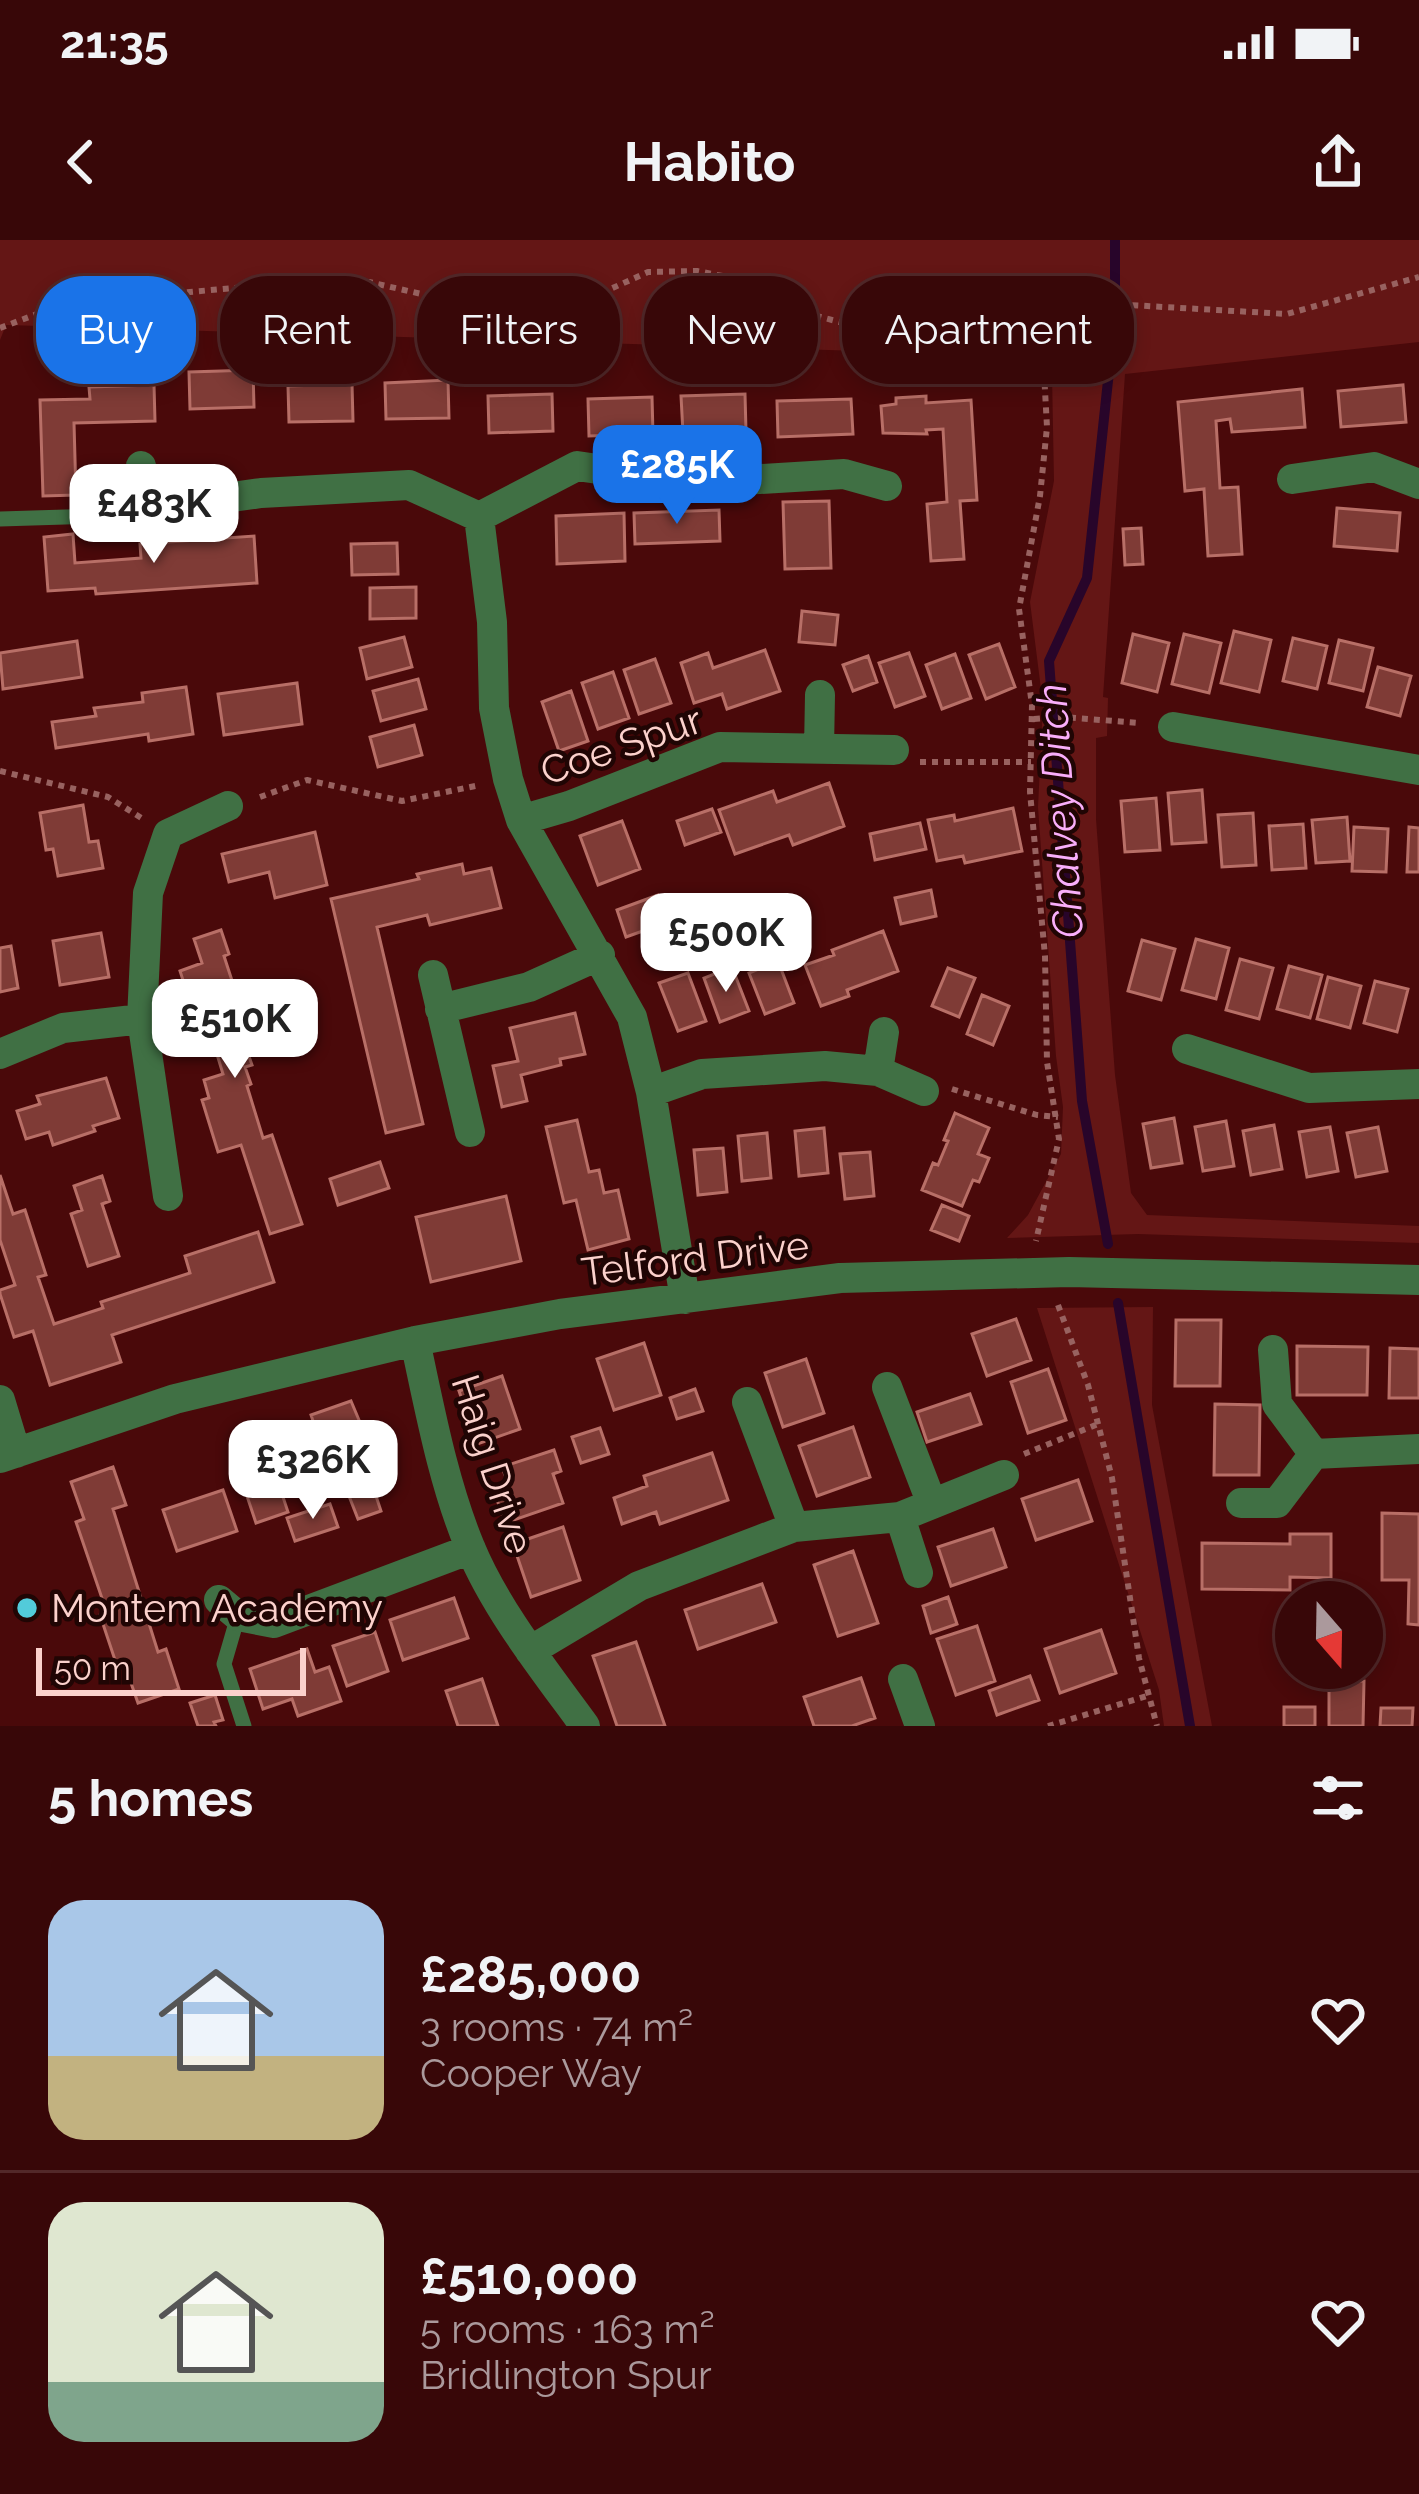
<!DOCTYPE html>
<meta charset="utf-8">
<style>
:root{--surface:#380708;--page:#3f1012;--text:#f1f3f6;--muted:#ab999c;--line:#522829;--accent:#1a73e8}
body{margin:0;font-family:Raleway,sans-serif;background:var(--page);color:var(--text);height:100vh;display:flex;flex-direction:column;font-size:45px;white-space:nowrap}
*{box-sizing:border-box;margin:0}
p{font-size:39px;color:var(--muted)}
.icon{flex:none;width:66px;height:66px;fill:none;stroke:currentColor;stroke-width:2;stroke-linecap:round;stroke-linejoin:round}
.map{position:relative;height:1486px;overflow:hidden}
.details{display:flex;flex-direction:column;background:var(--surface);flex:1}
.details>*{flex:none}
.guide{position:absolute;left:36px;top:36px;width:1347px;height:108px;display:flex;gap:24px}
.needle{width:78px;rotate:160deg}
.tools{position:absolute;left:1275px;top:1341px;display:grid;gap:24px}
.tools a{display:grid;place-items:center;width:108px;height:108px;border-radius:50%;background:var(--surface);box-shadow:0 6px 18px #0003,0 0 0 3px var(--line);font-size:60px}
.scale{position:absolute;left:36px;bottom:30px;width:270px;box-sizing:border-box;padding-left:12px;border:6px solid #fbd1cc;border-top:0;font-size:33px;line-height:42px;white-space:nowrap;color:#fbd1cc;-webkit-text-stroke:9px #200504;paint-order:stroke}
.price{position:absolute;translate:-50% -102px;padding:0 27px;border-radius:24px;background:#fff;color:#222;font-size:39px;line-height:78px;filter:drop-shadow(0 3px 6px #0008)}
.price::after{content:'';position:absolute;left:50%;top:72px;width:36px;height:27px;margin-left:-18px;background:inherit;clip-path:polygon(0 0,100% 0,50% 100%)}
.price.active{background:var(--accent);color:#fff}
ul{padding:0;list-style:none}
li{display:flex;align-items:center;gap:36px;height:300px;padding:0 48px}
li+li{border-top:3px solid var(--line)}
li span{display:grid;place-items:center;flex:none;width:336px;height:240px;border-radius:36px;color:#555}
li>.icon{margin-inline-start:auto}
span .icon{width:144px;height:144px;fill:#fffc;stroke-width:1}
li b{font-size:51px}
h2{display:flex;justify-content:space-between;align-items:center;height:144px;padding:0 48px;font-size:51px}
.tag{padding:0 42px;border-radius:48px;background:var(--surface);box-shadow:0 6px 18px #0003,0 0 0 3px var(--line);font-size:42px;line-height:108px}
.tag.active{background:var(--accent);color:#fff}
.status{display:flex;justify-content:space-between;align-items:center;height:84px;padding:0 60px;background:var(--surface);direction:ltr}
.status svg{height:33px;fill:currentColor}
header{display:flex;justify-content:space-between;align-items:center;height:156px;padding:0 48px;background:var(--surface);font-size:54px;font-weight:700}
.map>svg:first-child{display:block}
</style>
<div class="status"><b>21:35</b><svg viewBox="0 0 49 12"><path d="M0 12V9h3v3zM5 12V6h3v6zM10 12V3h3v9zM15 12V0h3v12zM26 1h20v11H26zM47 4h2v5h-2z"/></svg></div>
<header><svg class="icon" aria-label="back" viewBox="0 0 24 24"><path d="M15 5l-7 7 7 7"/></svg>Habito<svg class="icon" aria-label="share" viewBox="0 0 24 24"><path d="M12 15V3M7 8l5-5 5 5M5 13v7h14v-7"/></svg></header>
<div class="map">
<svg width="1419" height="1486" viewBox="0 0 1419 1486">
<rect width="100%" height="100%" fill="#4a090a"/>
<path fill="#641615" d="M 0,0 L 1419,0 L 1419,102 L 1125,134 L 1103,457 L 1108,458 L 1107,496 L 1096,498 L 1096,579 L 1115,835 L 1131,953 L 1147,975 L 1419,986 L 1419,1003 L 1138,994 L 1007,998 L 1028,975 L 1061,914 L 1063,867 L 1056,816 L 1038,567 L 1043,465 L 1030,362 L 1054,241 L 1052,135 L 934,141 L 927,113 L 6,85 L 0,100 Z
M 1153,1067 L 1152,1165 L 1212,1486 L 1164,1486 L 1159,1450 L 1037,1068 Z"/>
<g fill="none" stroke-linecap="round" stroke-linejoin="round">
<path stroke="#28052a" stroke-width="10" d="M 1108,1004 L 1082,861 L 1049,421 L 1087,338 L 1115,75 L 1115,0
M 1118,1063 L 1190,1486"/>
</g>
<path fill="#7f3b36" stroke="#b86f67" stroke-width="3" d="M 253,130 L 254,167 L 190,169 L 189,132 Z
M 448,140 L 449,178 L 386,179 L 385,143 Z
M 352,144 L 353,181 L 289,182 L 288,146 Z
M 154,145 L 155,181 L 74,183 L 76,255 L 43,256 L 40,160 L 90,159 L 89,147 Z
M 1403,145 L 1406,182 L 1341,187 L 1338,151 Z
M 1302,149 L 1305,187 L 1232,192 L 1230,179 L 1216,181 L 1220,248 L 1238,247 L 1242,314 L 1208,316 L 1204,249 L 1185,251 L 1178,162 Z
M 552,154 L 553,191 L 489,193 L 488,156 Z
M 745,154 L 746,191 L 683,193 L 681,156 Z
M 926,156 L 926,163 L 971,160 L 977,260 L 960,261 L 964,319 L 931,321 L 927,264 L 947,262 L 943,189 L 926,190 L 927,194 L 883,193 L 881,166 L 896,164 L 896,158 Z
M 652,157 L 653,194 L 589,196 L 588,159 Z
M 851,159 L 853,194 L 778,197 L 777,161 Z
M 829,261 L 831,328 L 785,329 L 783,262 Z
M 1337,268 L 1400,273 L 1397,311 L 1334,306 Z
M 719,270 L 720,301 L 635,304 L 634,273 Z
M 624,273 L 625,321 L 557,324 L 556,276 Z
M 1141,288 L 1143,324 L 1125,325 L 1123,289 Z
M 73,294 L 75,323 L 141,318 L 140,304 L 254,296 L 257,343 L 96,354 L 95,348 L 48,351 L 44,297 Z
M 397,303 L 398,334 L 352,335 L 351,304 Z
M 416,347 L 416,378 L 370,379 L 370,348 Z
M 802,371 L 838,375 L 835,405 L 799,402 Z
M 1234,391 L 1271,400 L 1259,452 L 1221,443 Z
M 1133,394 L 1169,403 L 1157,452 L 1122,443 Z
M 1184,394 L 1221,403 L 1209,453 L 1172,444 Z
M 404,397 L 412,427 L 367,439 L 360,408 Z
M 1293,398 L 1327,406 L 1317,449 L 1283,441 Z
M 1339,400 L 1373,408 L 1363,451 L 1329,443 Z
M 77,401 L 82,437 L 3,449 L 0,413 Z
M 999,404 L 1015,447 L 986,459 L 969,415 Z
M 765,410 L 780,451 L 727,469 L 722,454 L 694,463 L 681,423 L 708,413 L 713,428 Z
M 909,413 L 925,456 L 895,467 L 879,423 Z
M 955,414 L 971,458 L 942,469 L 926,425 Z
M 868,416 L 877,442 L 853,451 L 843,425 Z
M 655,419 L 671,463 L 639,474 L 624,430 Z
M 1378,427 L 1411,436 L 1400,476 L 1367,467 Z
M 613,432 L 629,478 L 598,489 L 582,443 Z
M 418,439 L 426,469 L 381,481 L 373,451 Z
M 297,443 L 302,484 L 224,495 L 218,454 Z
M 186,447 L 193,494 L 149,501 L 148,494 L 56,508 L 52,482 L 96,476 L 94,468 L 143,462 L 142,453 Z
M 571,451 L 588,501 L 559,511 L 542,462 Z
M 414,485 L 422,515 L 378,527 L 370,497 Z
M 829,543 L 844,586 L 793,605 L 789,595 L 735,614 L 719,570 L 773,551 L 777,562 Z
M 1202,550 L 1206,602 L 1172,604 L 1168,553 Z
M 1156,558 L 1160,610 L 1125,612 L 1121,561 Z
M 83,565 L 89,602 L 98,601 L 103,628 L 58,636 L 53,609 L 46,610 L 40,573 Z
M 1013,568 L 1022,611 L 965,623 L 963,616 L 937,621 L 928,580 L 954,575 L 955,581 Z
M 712,569 L 721,592 L 685,605 L 677,581 Z
M 1253,573 L 1256,625 L 1222,627 L 1218,575 Z
M 1347,577 L 1350,621 L 1316,623 L 1312,580 Z
M 622,581 L 640,629 L 598,645 L 580,596 Z
M 920,583 L 926,609 L 875,620 L 870,594 Z
M 1303,584 L 1306,628 L 1272,630 L 1269,586 Z
M 1354,587 L 1388,589 L 1386,632 L 1352,631 Z
M 1409,587 L 1419,588 L 1419,632 L 1407,632 Z
M 315,592 L 327,645 L 275,658 L 269,632 L 229,642 L 222,614 Z
M 462,624 L 464,634 L 491,628 L 501,668 L 430,685 L 427,675 L 377,687 L 423,884 L 386,893 L 331,659 L 419,639 L 417,634 Z
M 931,650 L 936,676 L 901,684 L 895,658 Z
M 658,655 L 668,682 L 626,697 L 617,670 Z
M 221,690 L 229,714 L 224,716 L 251,799 L 244,802 L 252,825 L 245,827 L 251,844 L 247,846 L 263,898 L 272,895 L 302,984 L 270,994 L 241,905 L 218,912 L 202,860 L 209,858 L 204,840 L 223,834 L 216,811 L 207,814 L 180,731 L 202,723 L 194,699 Z
M 883,691 L 898,731 L 847,750 L 849,756 L 821,766 L 805,725 L 834,715 L 832,710 Z
M 101,693 L 109,737 L 60,745 L 53,701 Z
M 1196,699 L 1229,708 L 1216,759 L 1182,750 Z
M 1142,700 L 1175,709 L 1161,760 L 1128,751 Z
M 11,706 L 18,748 L 0,752 L 0,708 Z
M 1240,719 L 1273,728 L 1259,779 L 1226,770 Z
M 778,721 L 794,763 L 765,774 L 749,733 Z
M 1289,726 L 1322,735 L 1310,778 L 1277,769 Z
M 732,727 L 749,771 L 720,782 L 704,738 Z
M 948,728 L 975,738 L 959,777 L 932,766 Z
M 688,733 L 706,781 L 678,791 L 659,743 Z
M 1328,737 L 1361,746 L 1350,788 L 1317,779 Z
M 1375,741 L 1408,749 L 1397,792 L 1364,783 Z
M 982,755 L 1009,766 L 993,805 L 967,794 Z
M 575,773 L 585,814 L 560,819 L 561,825 L 521,835 L 527,861 L 502,867 L 493,826 L 518,821 L 510,788 Z
M 106,838 L 119,878 L 93,886 L 95,891 L 53,905 L 49,892 L 26,899 L 17,871 L 40,864 L 37,856 Z
M 955,873 L 989,888 L 978,914 L 989,918 L 979,942 L 973,940 L 962,966 L 922,950 L 933,923 L 938,925 L 948,901 L 944,900 Z
M 1174,878 L 1182,923 L 1151,928 L 1143,884 Z
M 577,880 L 589,932 L 599,930 L 604,953 L 618,950 L 629,999 L 588,1010 L 576,960 L 564,963 L 546,887 Z
M 1226,881 L 1234,926 L 1203,931 L 1195,887 Z
M 1274,885 L 1282,929 L 1251,935 L 1243,891 Z
M 1330,887 L 1338,931 L 1307,937 L 1299,892 Z
M 1378,887 L 1387,931 L 1356,937 L 1347,893 Z
M 824,888 L 828,933 L 799,936 L 795,891 Z
M 767,893 L 771,938 L 742,941 L 738,896 Z
M 723,908 L 727,952 L 698,955 L 694,910 Z
M 870,912 L 874,956 L 845,959 L 840,914 Z
M 380,922 L 389,948 L 338,965 L 330,939 Z
M 0,935 L 13,974 L 25,970 L 46,1035 L 38,1037 L 54,1084 L 103,1068 L 101,1062 L 190,1033 L 185,1016 L 258,992 L 274,1042 L 112,1095 L 121,1122 L 50,1145 L 33,1091 L 14,1097 L 0,1054 L 0,1050 L 15,1045 L 0,1000 Z
M 102,936 L 110,961 L 102,964 L 119,1016 L 88,1026 L 71,974 L 82,970 L 74,946 Z
M 506,956 L 521,1021 L 431,1042 L 416,977 Z
M 942,965 L 969,976 L 959,1001 L 931,990 Z
M 1016,1079 L 1031,1120 L 987,1136 L 972,1094 Z
M 1176,1080 L 1221,1080 L 1220,1146 L 1175,1146 Z
M 644,1103 L 661,1155 L 614,1170 L 597,1119 Z
M 1297,1106 L 1368,1107 L 1367,1155 L 1297,1155 Z
M 1390,1108 L 1419,1109 L 1419,1158 L 1389,1158 Z
M 806,1119 L 824,1173 L 783,1187 L 765,1133 Z
M 1048,1129 L 1066,1180 L 1028,1193 L 1011,1142 Z
M 502,1136 L 520,1189 L 477,1204 L 459,1151 Z
M 695,1149 L 703,1171 L 677,1179 L 670,1158 Z
M 970,1154 L 981,1184 L 927,1202 L 917,1172 Z
M 351,1161 L 385,1242 L 373,1247 L 381,1271 L 358,1279 L 333,1215 L 325,1217 L 311,1175 Z
M 1215,1164 L 1260,1165 L 1259,1235 L 1214,1235 Z
M 853,1187 L 870,1237 L 817,1256 L 799,1206 Z
M 600,1188 L 609,1214 L 581,1223 L 572,1197 Z
M 554,1210 L 561,1231 L 553,1234 L 563,1263 L 505,1283 L 495,1254 L 510,1249 L 502,1227 Z
M 712,1213 L 728,1260 L 660,1284 L 656,1272 L 622,1284 L 614,1258 L 647,1246 L 644,1236 Z
M 113,1227 L 126,1265 L 113,1269 L 158,1412 L 166,1409 L 179,1449 L 138,1463 L 124,1423 L 117,1426 L 100,1375 L 107,1373 L 76,1282 L 84,1279 L 71,1242 Z
M 274,1230 L 288,1272 L 256,1283 L 242,1241 Z
M 1078,1240 L 1092,1281 L 1036,1300 L 1022,1259 Z
M 223,1250 L 237,1291 L 177,1311 L 163,1270 Z
M 330,1264 L 338,1287 L 295,1301 L 287,1278 Z
M 1382,1273 L 1419,1274 L 1419,1385 L 1408,1384 L 1409,1340 L 1382,1340 Z
M 563,1287 L 580,1340 L 531,1357 L 513,1304 Z
M 993,1289 L 1006,1327 L 951,1346 L 938,1307 Z
M 1290,1294 L 1331,1294 L 1331,1338 L 1290,1337 L 1290,1350 L 1202,1349 L 1202,1303 L 1290,1304 Z
M 853,1311 L 878,1383 L 838,1396 L 814,1325 Z
M 762,1344 L 776,1382 L 698,1409 L 685,1370 Z
M 948,1357 L 957,1384 L 931,1393 L 923,1366 Z
M 454,1358 L 468,1398 L 403,1420 L 390,1380 Z
M 977,1386 L 995,1441 L 956,1455 L 937,1399 Z
M 1101,1390 L 1116,1433 L 1060,1453 L 1045,1409 Z
M 375,1392 L 388,1431 L 347,1446 L 333,1406 Z
M 636,1402 L 665,1486 L 617,1486 L 593,1416 Z
M 307,1409 L 315,1432 L 329,1427 L 341,1461 L 298,1476 L 292,1459 L 263,1469 L 250,1429 Z
M 1030,1436 L 1039,1460 L 997,1475 L 989,1451 Z
M 861,1438 L 875,1478 L 852,1486 L 814,1486 L 804,1457 Z
M 482,1439 L 498,1486 L 458,1486 L 446,1451 Z
M 1329,1441 L 1364,1441 L 1363,1486 L 1329,1486 Z
M 215,1455 L 223,1480 L 214,1482 L 216,1486 L 198,1486 L 190,1463 Z
M 1284,1467 L 1315,1467 L 1315,1486 L 1284,1486 Z
M 1381,1468 L 1413,1468 L 1412,1486 L 1380,1486 Z"/>
<g fill="none" stroke-linecap="round" stroke-linejoin="round">
<path stroke="#986260" stroke-width="6" stroke-dasharray="6 6" stroke-linecap="butt" d="M 0,88 L 66,63 L 268,45 L 369,42 L 452,61 L 524,71 L 595,56 L 648,32 L 697,31 L 738,39 L 794,70 L 927,105 L 1014,101 L 1059,61 L 1287,74 L 1419,37
M 1027,88 L 1043,114 L 1047,187 L 1040,256 L 1019,369 L 1032,465 L 1030,552 L 1045,716 L 1047,822 L 1059,899 L 1036,1001
M 1034,479 L 1062,477 L 1140,483
M 920,522 L 1031,522
M 0,531 L 108,557 L 143,579
M 260,557 L 307,540 L 402,561 L 480,545
M 952,849 L 1037,875 L 1058,877
M 1058,1065 L 1088,1145 L 1112,1238 L 1139,1418 L 1157,1486
M 1024,1214 L 1098,1184
M 1048,1486 L 1150,1455"/>
<path stroke="#407044" stroke-width="15" d="M 0,279 L 98,276
M 238,1376 L 224,1424 L 244,1486"/>
<path stroke="#407044" stroke-width="30" d="M 141,226 L 149,269
M 1292,239 L 1374,227 L 1419,244
M 98,276 L 261,253 L 409,245 L 479,277 L 492,382 L 494,468 L 508,539 L 521,580 L 632,777 L 651,852 L 685,1059
M 479,277 L 577,226 L 694,243 L 844,234 L 887,246
M 1173,487 L 1419,530
M 819,509 L 820,455
M 521,580 L 569,566 L 720,507 L 894,510
M 433,735 L 470,892
M 440,769 L 529,747 L 600,715
M 1187,809 L 1309,848 L 1419,844
M 0,814 L 63,788 L 142,779
M 878,831 L 884,792
M 651,852 L 702,834 L 825,826 L 878,831 L 924,851
M 168,956 L 142,779 L 148,653 L 168,594 L 228,566
M 415,1101 C 430,1170 443,1242 470,1307 C 496,1370 545,1431 585,1486
M 1273,1110 L 1277,1164 L 1314,1214
M 887,1147 L 932,1264
M 0,1160 L 16,1213
M 747,1162 L 794,1287
M 0,1218 L 175,1159 L 415,1101 L 560,1074 L 840,1038 L 1069,1032 L 1419,1040
M 1241,1263 L 1277,1263 L 1314,1214 L 1419,1209
M 900,1277 L 918,1333
M 219,1360 L 238,1376 L 274,1383 L 471,1309
M 530,1411 L 639,1346 L 794,1287 L 900,1277 L 1004,1235
M 903,1439 L 920,1486"/>
</g>
<circle fill="#52cbda" stroke="#200504" stroke-width="4.5" cx="27" cy="1368" r="12"/>
<g text-anchor="middle" dominant-baseline="central" stroke-width="9" stroke-linejoin="round" paint-order="stroke">
<g font-size="39" fill="#fbd1cc" stroke="#200504">
<text transform="translate(621 505) rotate(-19)">Coe Spur</text>
<text transform="translate(695 1018) rotate(-7)">Telford Drive</text>
<text transform="translate(493 1224) rotate(72)">Haig Drive</text>
</g>
<g font-size="39" fill="#fbd1cc" stroke="#200504" text-anchor="start">
<text x="51" y="1368">Montem Academy</text>
</g>
<g font-size="42" font-style="italic" fill="#f9aefa" stroke="#200504">
<text transform="translate(1060 571) rotate(-94)">Chalvey Ditch</text>
</g>
</g>
</svg>
<div class="tools">
<a><svg class="needle" viewBox="-14 -14 28 28"><path d="M0-13l5 13h-10z" fill="#e53935"/><path d="M0 13l5-13h-10z" fill="#ab999c"/></svg></a>
</div>
<div class="scale">50 m</div>
<b class="price active" style="left:677px;top:287px">£285K</b>
<b class="price" style="left:154px;top:326px">£483K</b>
<b class="price" style="left:726px;top:755px">£500K</b>
<b class="price" style="left:235px;top:841px">£510K</b>
<b class="price" style="left:313px;top:1282px">£326K</b>
<div class="guide">
<a class="tag active">Buy</a>
<a class="tag">Rent</a>
<a class="tag">Filters</a>
<a class="tag">New</a>
<a class="tag">Apartment</a>
</div>
</div>
<section class="details">
<h2>5 homes<svg class="icon" aria-label="filters" viewBox="0 0 24 24"><path d="M4 7h16M4 17h16"/><circle cx="9" cy="7" r="2"/><circle cx="15" cy="17" r="2"/></svg></h2>
<ul>
<li><span style="background:linear-gradient(#a9c7e8 65%,#c2b280 0)"><svg class="icon" aria-label="home" viewBox="0 0 24 24"><path d="M3 11l9-7 9 7M6 9v11h12V9"/></svg></span><div><b>£285,000</b><p>3 rooms · 74 m²</p><p>Cooper Way</p></div><svg class="icon" aria-label="heart" viewBox="0 0 24 24"><path d="M12 20l-8-8c-3-5 5-10 8-4 3-6 11-1 8 4z"/></svg></li>
<li><span style="background:linear-gradient(#dfe7d0 75%,#7fa58c 0)"><svg class="icon" aria-label="home" viewBox="0 0 24 24"><path d="M3 11l9-7 9 7M6 9v11h12V9"/></svg></span><div><b>£510,000</b><p>5 rooms · 163 m²</p><p>Bridlington Spur</p></div><svg class="icon" aria-label="heart" viewBox="0 0 24 24"><path d="M12 20l-8-8c-3-5 5-10 8-4 3-6 11-1 8 4z"/></svg></li>
</ul>
</section>
